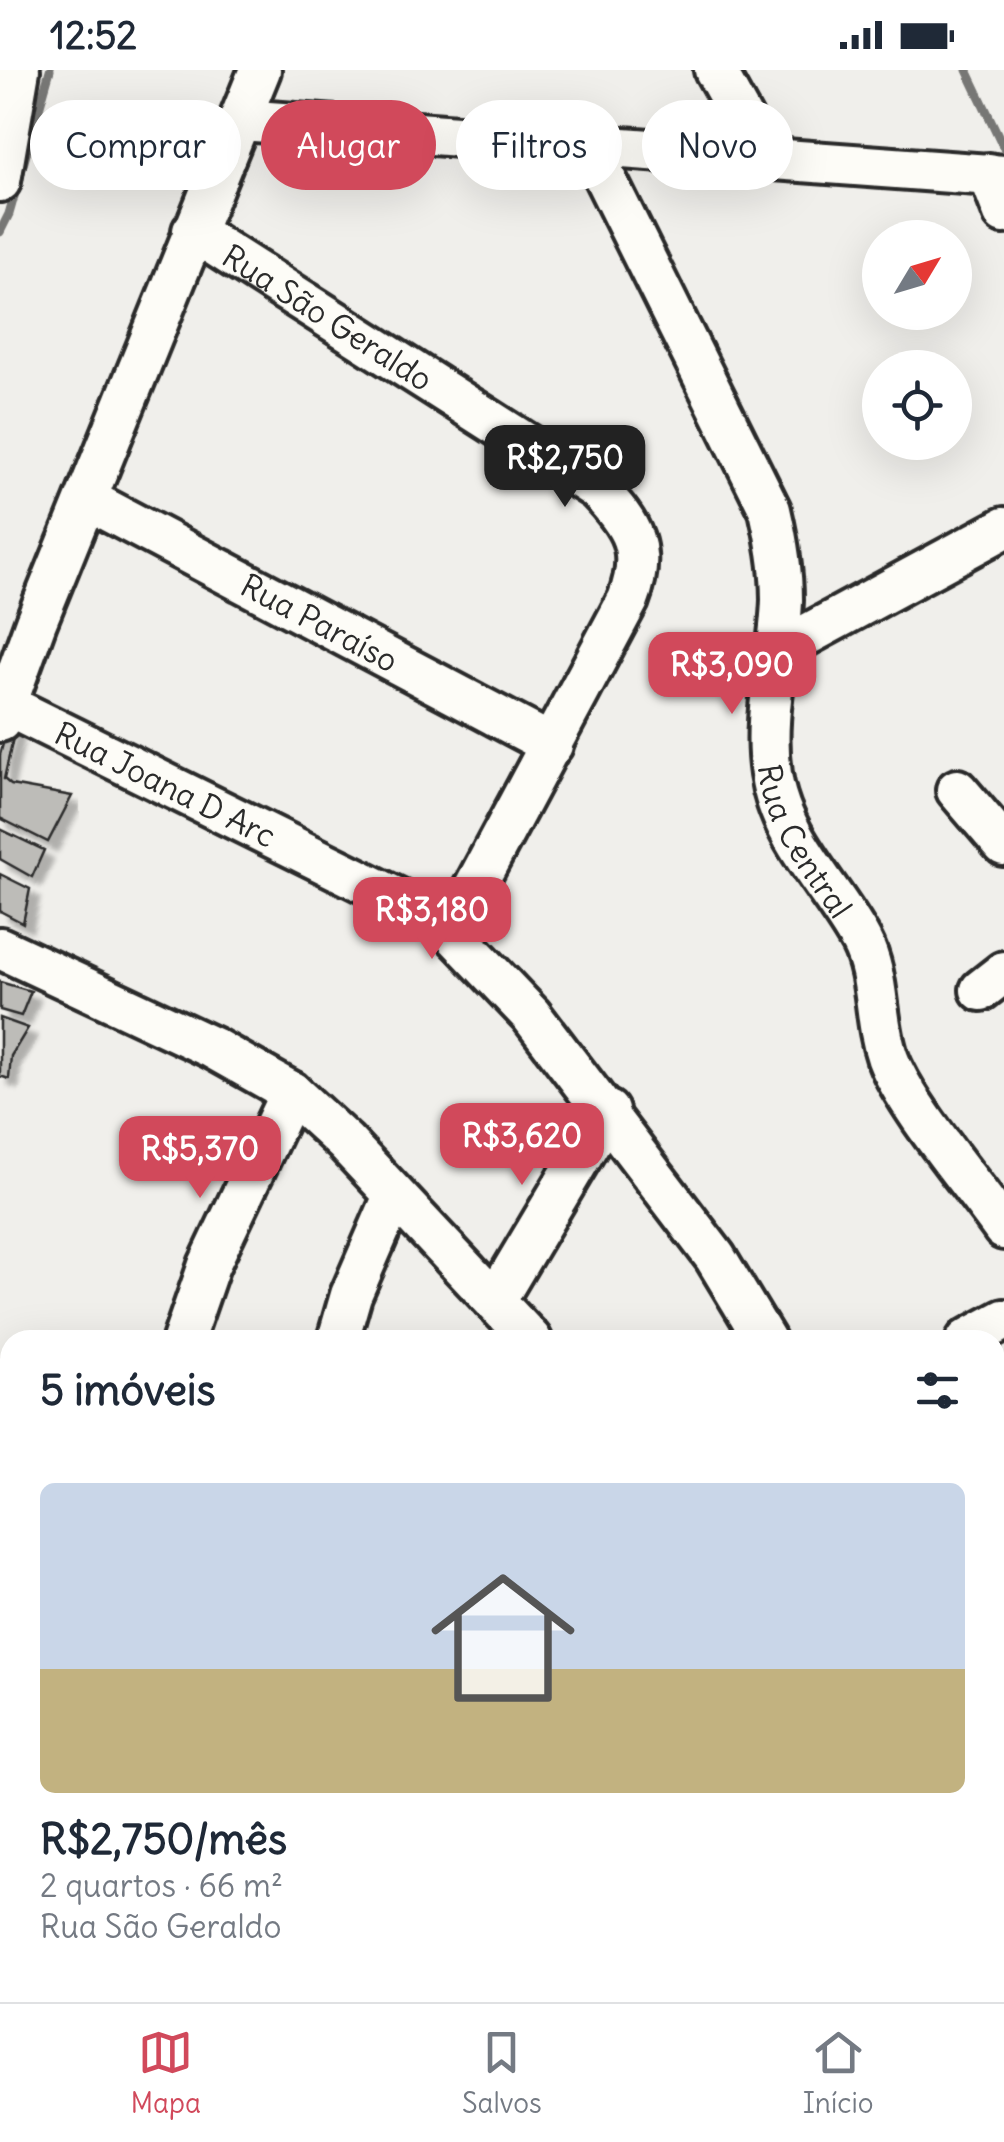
<!DOCTYPE html>
<html lang="pt">
<meta charset="utf-8">
<style>
:root{--surface:#fff;--page:#f2f2f3;--text:#1f2937;--muted:#747a83;--line:#e0e1e3;--accent:#d1495b}
body{margin:0;font-family:Delius,sans-serif;background:var(--page);color:var(--text);height:100vh;display:flex;flex-direction:column;font-size:38px;white-space:nowrap}
*{box-sizing:border-box;margin:0}
p{font-size:32px;color:var(--muted)}
.icon{flex:none;width:55px;height:55px;fill:none;stroke:currentColor;stroke-width:2;stroke-linecap:round;stroke-linejoin:round}
.map{position:relative;flex:1;overflow:hidden}
.details{position:absolute;left:0px;top:1260px;width:1005px;height:672px;display:flex;flex-direction:column;background:var(--surface);border-radius:30px 30px 0 0;box-shadow:0 10px 40px #0002}
.details>*{flex:none}
.banner{position:absolute;left:30px;top:30px;width:945px;height:90px;display:flex;gap:20px}
.needle{width:65px;rotate:52deg}
.fabs{position:absolute;left:862px;top:150px;display:grid;gap:20px}
.fabs a{display:grid;place-items:center;width:110px;height:110px;border-radius:50%;background:var(--surface);box-shadow:0 10px 40px #0002;font-size:50px}
.price{position:absolute;translate:-50% -85px;padding:0 22px;border-radius:20px;background:var(--accent);color:#fff;font-size:32px;line-height:65px;filter:drop-shadow(0 2px 5px #0008)}
.price::after{content:'';position:absolute;left:50%;top:60px;width:30px;height:22px;margin-left:-15px;background:inherit;clip-path:polygon(0 0,100% 0,50% 100%)}
.price.current{background:#222;color:#fff}
ul{padding:0;list-style:none}
li{display:grid;align-content:center;gap:20px;height:530px;padding:0 40px}
li span{display:grid;place-items:center;height:310px;border-radius:15px;color:#555}
li>.icon{margin-inline-start:auto}
span .icon{width:180px;height:180px;fill:#fffc;stroke-width:1}
li b{font-size:42px}
h2{display:flex;justify-content:space-between;align-items:center;height:120px;padding:0 40px;font-size:42px}
.pill{padding:0 35px;border-radius:45px;background:var(--surface);box-shadow:0 10px 40px #0002;font-size:35px;line-height:90px}
.pill.current{background:var(--accent);color:#fff}
.status{display:flex;justify-content:space-between;align-items:center;height:70px;padding:0 50px;background:var(--surface);direction:ltr}
.status svg{height:28px;fill:currentColor}
.menu{display:flex;justify-content:space-around;align-items:center;height:140px;border-top:2px solid var(--line);background:var(--surface);font-size:28px;color:var(--muted)}
.menu a{display:grid;justify-items:center;gap:5px}
.menu .current{color:var(--accent)}
.map>svg:first-child{display:block}
</style>
<div class="status"><b>12:52</b><svg viewBox="0 0 49 12"><path d="M0 12V9h3v3zM5 12V6h3v6zM10 12V3h3v9zM15 12V0h3v12zM26 1h20v11H26zM47 4h2v5h-2z"/></svg></div>
<div class="map">
<svg width="1004" height="1932" viewBox="0 0 1004 1932">
<defs>
<filter id="shadow"><feDropShadow dx="9" dy="9" stdDeviation="2.5" flood-color="#0004"/></filter>
</defs>
<rect width="100%" height="100%" fill="#f0efeb"/>
<filter id="ink" filterUnits="userSpaceOnUse"><feTurbulence type="fractalNoise" baseFrequency=".01" numOctaves="2"/><feDisplacementMap in="SourceGraphic" scale="20" xChannelSelector="R" yChannelSelector="G"/><feConvolveMatrix kernelMatrix="1 2 1 2 8 2 1 2 1" color-interpolation-filters="sRGB"/></filter>
<g filter="url(#ink)">
<g fill="none" stroke-linecap="round" stroke-linejoin="round">
<path stroke="#777775" stroke-width="9" d="M 967,0 L 1004,78
M 0,162 L 9,144 L 50,0"/>
</g>
<path fill="#bdbcb8" stroke="#2b2b2b" stroke-width="2.5" filter="url(#shadow)" d="M 17,650 L 4,709 L 11,715 L 72,726 L 48,772 L 0,748 L 0,685 L 8,655 Z
M 0,759 L 44,780 L 32,807 L 0,789 Z
M 0,804 L 30,819 L 23,853 L 0,841 Z
M 0,912 L 31,921 L 21,946 L 0,940 Z
M 0,948 L 28,958 L 11,986 L 9,1009 L 0,1006 Z"/>
<g fill="none" stroke-linecap="round" stroke-linejoin="round">
<defs>
<g id="minor">
<path d="M 715,0 L 762,85"/>
<path d="M 241,50 L 1004,106"/>
<path id="s1" d="M 590,78 L 770,440 C 777,470 782,498 782,530 C 780,589 762,645 771,704 C 780,769 831,816 861,871 C 880,907 874,950 888,989 C 906,1037 972,1113 1004,1159"/>
<path d="M 989,104 L 1004,143"/>
<path d="M 0,111 L 19,0"/>
<path id="s2" d="M 193,161 L 597,419 C 633,456 647,480 628,530 L 451,861"/>
<path id="s3" d="M 88,430 L 552,675"/>
<path d="M 777,581 L 1004,458"/>
<path id="s4" d="M 6,635 L 398,829 L 451,861 L 531,945 L 715,1187 L 765,1270"/>
<path d="M 0,651 L 36,552 L 260,0"/>
<path d="M 957,720 L 1004,775"/>
<path d="M 0,878 L 213,978 L 291,1022 L 345,1072 L 531,1270"/>
<path d="M 981,920 L 1004,902"/>
<path d="M 495,1231 L 608,1041"/>
<path d="M 183,1270 L 209,1195 L 291,1022"/>
<path d="M 338,1270 L 351,1225 L 394,1126"/>
<path d="M 967,1270 L 1004,1250"/>
<path d="M 0,1771 L 10,1772"/>
<path d="M 995,1857 L 1004,1883"/>
<path d="M 109,1922 L 110,1932"/>
<path d="M 556,1922 L 590,1932"/>
<path d="M 860,1922 L 864,1932"/>
<path d="M 245,1932 L 245,1922"/>
</g>
</defs>
<use href="#minor" stroke="#2b2b2b" stroke-width="48"/>
<use href="#minor" stroke="#fdfcf7" stroke-width="40"/>
</g>
</g>
<g text-anchor="middle" dominant-baseline="central" stroke-width="10" stroke-linejoin="round" paint-order="stroke">
<g font-size="32" fill="#2b2b2b" stroke="#fdfcf7">
<text stroke="none"><textPath href="#s2" startOffset="160">Rua São Geraldo</textPath></text>
<text stroke="none"><textPath href="#s3" startOffset="262">Rua Paraíso</textPath></text>
<text stroke="none"><textPath href="#s4" startOffset="178">Rua Joana D Arc</textPath></text>
<text stroke="none"><textPath href="#s1" startOffset="745">Rua Central</textPath></text>
</g>
</g>
</svg>
<div class="fabs">
<a><svg class="needle" viewBox="-14 -14 28 28"><path d="M0-13l5 13h-10z" fill="#e53935"/><path d="M0 13l5-13h-10z" fill="#747a83"/></svg></a>
<a><svg class="icon" aria-label="locate" viewBox="0 0 24 24"><circle cx="12" cy="12" r="6"/><path d="M12 2v4M12 18v4M2 12h4M18 12h4"/></svg></a>
</div>
<b class="price current" style="left:565px;top:440px">R$2,750</b>
<b class="price" style="left:732px;top:647px">R$3,090</b>
<b class="price" style="left:432px;top:892px">R$3,180</b>
<b class="price" style="left:522px;top:1118px">R$3,620</b>
<b class="price" style="left:200px;top:1131px">R$5,370</b>
<div class="banner">
<a class="pill">Comprar</a>
<a class="pill current">Alugar</a>
<a class="pill">Filtros</a>
<a class="pill">Novo</a>
</div>
<section class="details">
<h2>5 imóveis<svg class="icon" aria-label="filters" viewBox="0 0 24 24"><path d="M4 7h16M4 17h16"/><circle cx="9" cy="7" r="2"/><circle cx="15" cy="17" r="2"/></svg></h2>
<ul>
<li><span style="background:linear-gradient(#c9d6e8 60%,#c2b280 0)"><svg class="icon" aria-label="home" viewBox="0 0 24 24"><path d="M3 11l9-7 9 7M6 9v11h12V9"/></svg></span><div><b>R$2,750/mês</b><p>2 quartos · 66 m²</p><p>Rua São Geraldo</p></div></li>
</ul>
</section>
</div>
<nav class="menu">
<a class="current"><svg class="icon" aria-label="map" viewBox="0 0 24 24"><path d="M3 6l6-2 6 2 6-2v14l-6 2-6-2-6 2zM9 4v14M15 6v14"/></svg>Mapa</a>
<a><svg class="icon" aria-label="saved" viewBox="0 0 24 24"><path d="M7 4h10v16l-5-4-5 4z"/></svg>Salvos</a>
<a><svg class="icon" aria-label="home" viewBox="0 0 24 24"><path d="M3 11l9-7 9 7M6 9v11h12V9"/></svg>Início</a>
</nav>
